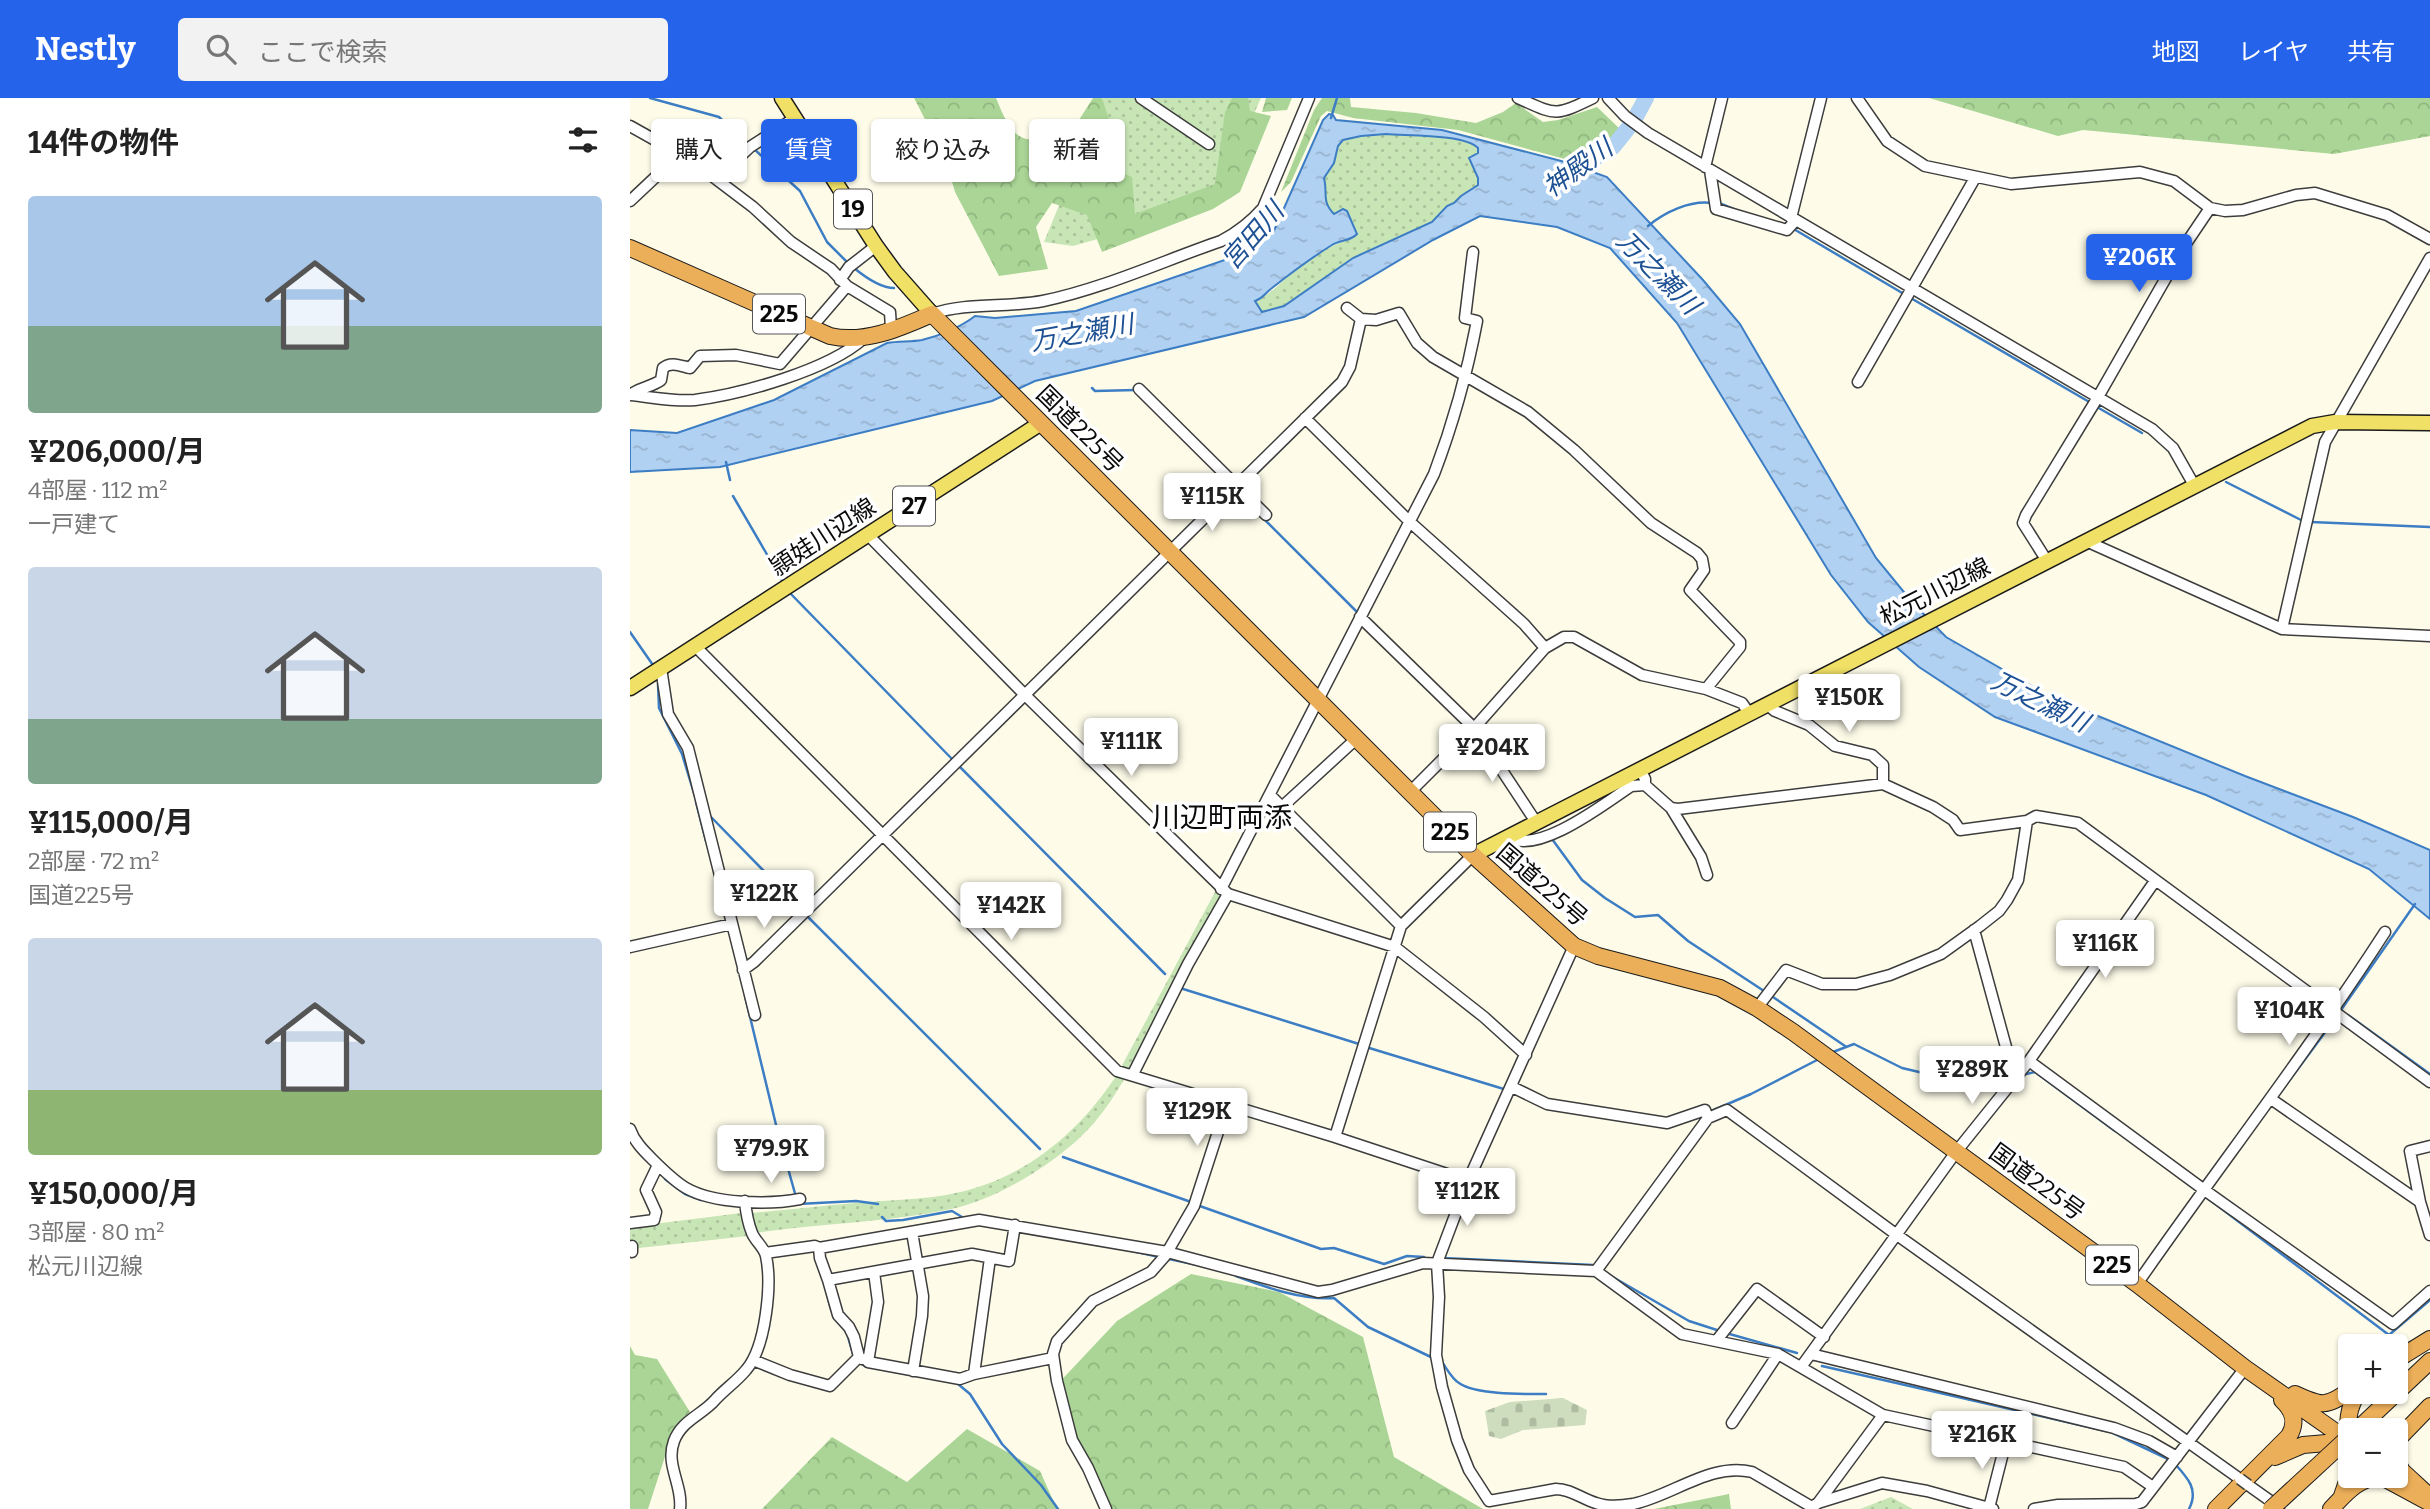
<!DOCTYPE html>
<html lang="ja">
<meta charset="utf-8">
<style>
:root{--surface:#fff;--page:#f2f2f2;--text:#222;--muted:#767676;--accent:#2563eb}
body{margin:0;font-family:Bitter,"Noto Sans JP",serif;background:var(--page);color:var(--text);height:100vh;display:flex;flex-direction:column;font-size:26px;white-space:nowrap}
*{box-sizing:border-box;margin:0}
p{font-size:23px;color:var(--muted)}
.icon{flex:none;width:38px;height:38px;fill:none;stroke:currentColor;stroke-width:2;stroke-linecap:round;stroke-linejoin:round}
.map{position:relative;flex:1;overflow:hidden}
.side{display:flex;flex-direction:column;background:var(--surface);width:630px}
.side>*{flex:none}
.guide{position:absolute;left:21px;top:21px;width:665px;height:63px;display:flex;gap:14px}
.buttons{position:absolute;left:1708px;top:1236px;display:grid;gap:14px}
.buttons a{display:grid;place-items:center;width:70px;height:70px;border-radius:7px;background:var(--surface);box-shadow:0 2px 5px #0004;font-size:35px}
.price{position:absolute;translate:-50% -60px;padding:0 16px;border-radius:7px;background:#fff;color:#222;font-size:23px;line-height:46px;filter:drop-shadow(0 2px 4px #0008)}
.price::after{content:'';position:absolute;left:50%;top:42px;width:21px;height:16px;margin-left:-10px;background:inherit;clip-path:polygon(0 0,100% 0,50% 100%)}
.price.active{background:var(--accent);color:#fff}
ul{padding:0;list-style:none}
li{display:grid;align-content:center;gap:14px;height:371px;padding:0 28px}
li span{display:grid;place-items:center;height:217px;border-radius:7px;color:#555}
li>.icon{margin-inline-start:auto}
span .icon{width:126px;height:126px;fill:#fffc;stroke-width:1}
li b{font-size:30px}
h2{display:flex;justify-content:space-between;align-items:center;height:84px;padding:0 28px;font-size:30px}
.chip{padding:0 24px;border-radius:7px;background:var(--surface);box-shadow:0 2px 5px #0004;font-size:24px;line-height:63px}
.chip.active{background:var(--accent);color:#fff}
header{display:flex;align-items:center;gap:42px;box-sizing:border-box;height:98px;padding:0 35px;background:var(--accent);color:#fff}
header strong{font-size:33px}
nav{display:flex;gap:38px;margin-inline-start:auto;font-size:24px}
.search{width:490px;height:63px;background:var(--page);display:flex;align-items:center;gap:18px;box-sizing:border-box;padding:0 24px;border-radius:7px;color:var(--muted);font-size:26px}
main{display:flex;flex:1;min-height:0}
.map>svg:first-child{display:block}
</style>
<header>
<strong>Nestly</strong>
<div class="search"><svg class="icon" aria-label="search" viewBox="0 0 24 24"><circle cx="10" cy="10" r="6"/><path d="M15 15l6 6"/></svg>ここで検索</div>
<nav><a>地図</a><a>レイヤ</a><a>共有</a></nav>
</header>
<main>
<section class="side">
<h2>14件の物件<svg class="icon" aria-label="filters" viewBox="0 0 24 24"><path d="M4 7h16M4 17h16"/><circle cx="9" cy="7" r="2"/><circle cx="15" cy="17" r="2"/></svg></h2>
<ul>
<li><span style="background:linear-gradient(#a9c7e8 60%,#7fa58c 0)"><svg class="icon" aria-label="home" viewBox="0 0 24 24"><path d="M3 11l9-7 9 7M6 9v11h12V9"/></svg></span><div><b>¥206,000/月</b><p>4部屋 · 112 m²</p><p>一戸建て</p></div></li>
<li><span style="background:linear-gradient(#c9d6e8 70%,#7fa58c 0)"><svg class="icon" aria-label="home" viewBox="0 0 24 24"><path d="M3 11l9-7 9 7M6 9v11h12V9"/></svg></span><div><b>¥115,000/月</b><p>2部屋 · 72 m²</p><p>国道225号</p></div></li>
<li><span style="background:linear-gradient(#c9d6e8 70%,#8fb573 0)"><svg class="icon" aria-label="home" viewBox="0 0 24 24"><path d="M3 11l9-7 9 7M6 9v11h12V9"/></svg></span><div><b>¥150,000/月</b><p>3部屋 · 80 m²</p><p>松元川辺線</p></div></li>
</ul>
</section>
<div class="map">
<svg width="1800" height="1411" viewBox="0 0 1800 1411">
<defs>
<pattern id="grass-dots" width="8" height="8" patternUnits="userSpaceOnUse" patternTransform="scale(1.75)"><rect width="8" height="8" fill="#c8e5b6"/><path d="M2 2h.1M6 6h.1" fill="none" stroke="#aac39b" stroke-width="1.8" stroke-linecap="round"/></pattern>
<pattern id="forest-crowns" width="20" height="18" patternUnits="userSpaceOnUse" patternTransform="scale(1.75)"><rect width="20" height="18" fill="#aad596"/><path d="M2 6a3 3 0 1 1 6 0M12 15a3 3 0 1 1 6 0" fill="none" stroke="#91b680"/></pattern>
<pattern id="cemetery-stones" width="16" height="16" patternUnits="userSpaceOnUse" patternTransform="scale(1.75)"><rect width="16" height="16" fill="#ceddbd"/><path d="M2 7V4a2 2 0 0 1 4 0v3zM10 15v-3a2 2 0 0 1 4 0v3z" fill="#b0bca1"/></pattern>
<pattern id="water-ripples" width="26" height="14" patternUnits="userSpaceOnUse" patternTransform="scale(1.75)"><rect width="26" height="14" fill="#b1d1f2"/><path d="M2 4q2-2 4 0t4 0M15 11q2-2 4 0t4 0" fill="none" stroke="#97b2ce"/></pattern>
</defs>
<rect width="100%" height="100%" fill="#fefce9"/>
<path fill="url(#grass-dots)" d="M 473,0 L 631,0 L 587,99 L 510,129 L 443,148 L 414,144 Z
M 756,36 C 777,38 835,36 848,50 L 848,55 L 839,60 L 848,80 L 848,87 L 831,98 L 824,105 L 817,108 L 802,124 L 723,160 L 654,208 L 632,214 L 625,203 C 638,199 653,182 665,173 C 682,159 702,146 724,140 L 713,111 L 704,116 L 695,103 L 696,89 L 694,80 L 707,56 L 708,47 C 719,36 741,37 756,36 Z
M 586,792 L 591,798 C 567,844 544,889 520,935 C 503,965 487,998 464,1025 C 432,1062 369,1101 321,1111 C 257,1125 191,1125 126,1135 L 120,1115 C 155,1112 190,1108 226,1105 C 256,1102 286,1102 316,1097 C 390,1085 449,1036 488,975 Z
M 111,1115 L 118,1138 L 0,1151 L 0,1129 Z
M 1261,1399 L 1283,1411 L 1230,1411 Z"/>
<path fill="url(#forest-crowns)" d="M 284,0 L 366,0 C 384,45 391,46 438,39 L 463,0 L 472,0 L 484,37 L 482,70 L 502,79 L 505,116 L 585,86 L 595,14 L 602,0 L 618,0 L 620,13 L 641,18 L 610,94 L 583,111 L 472,154 L 457,117 L 422,105 L 406,129 L 418,171 L 369,178 L 325,94 L 315,60 Z
M 636,0 L 662,0 L 657,12 L 632,14 Z
M 692,0 L 720,0 L 721,9 L 786,15 L 846,25 L 873,14 L 886,5 L 913,24 L 928,22 L 967,9 L 989,30 L 968,70 L 828,32 L 723,20 L 697,13 L 691,18 L 661,84 L 651,94 L 684,12 Z
M 1299,0 L 1800,0 L 1800,38 L 1704,56 L 1453,32 L 1428,38 Z
M 561,1176 L 649,1194 L 733,1239 L 764,1359 L 853,1411 L 481,1411 L 423,1291 L 487,1223 Z
M 0,1248 L 5,1257 L 27,1261 L 60,1314 L 42,1337 L 18,1411 L 0,1411 Z
M 337,1331 L 410,1373 L 427,1411 L 132,1411 L 202,1339 L 277,1384 Z
M 1099,1396 L 1101,1411 L 1024,1411 Z"/>
<path fill="url(#cemetery-stones)" d="M 933,1300 L 957,1312 L 955,1327 L 893,1332 L 871,1341 L 859,1338 L 855,1313 L 880,1304 Z"/>
<path fill="url(#water-ripples)" stroke="#3c7dc4" stroke-width="2" fill-rule="evenodd" d="M 699,16 L 703,17 L 706,22 L 812,32 L 935,64 L 977,79 L 1073,182 L 1110,226 L 1246,460 L 1282,504 L 1316,539 L 1419,598 L 1615,678 L 1723,719 L 1800,752 L 1800,821 L 1739,771 L 1576,697 L 1365,619 L 1289,569 L 1238,524 L 1201,477 L 1047,225 L 980,150 L 927,129 L 850,118 L 803,142 L 674,219 L 405,283 L 362,303 L 90,369 L 0,374 L 0,332 L 47,335 L 144,302 L 257,245 C 269,243 281,244 292,242 C 309,238 331,229 345,218 L 365,220 L 446,213 L 618,154 L 643,135 L 693,22 ZM 756,36 C 777,38 834,36 848,50 L 848,55 L 839,60 L 848,80 L 848,87 L 831,98 L 824,105 L 817,108 L 802,124 L 723,160 L 654,208 L 632,214 L 625,203 C 634,200 635,195 642,190 C 661,175 681,160 702,147 C 710,142 721,143 727,136 L 717,113 L 713,111 L 704,116 C 691,103 698,95 694,80 L 704,65 L 708,48 L 713,42 L 731,38 Z"/>
<g fill="none" stroke-linecap="round" stroke-linejoin="round">
<path stroke="#3c7dc4" stroke-width="2.5" d="M 20,0 L 89,19 L 119,47
M 701,20 L 707,0
M 124,51 L 170,93 L 197,144 L 219,166
M 1089,105 L 1106,112
M 1018,128 C 1035,114 1060,102 1082,105
M 1162,130 L 1274,196
M 224,170 C 235,179 251,190 264,190
M 1279,199 L 1461,305
M 462,290 L 465,293 L 506,292
M 1467,309 L 1512,335
M 96,364 L 100,382
M 1596,384 L 1673,423
M 103,398 L 153,484
M 634,421 L 728,515
M 1681,424 L 1800,429
M 158,493 L 322,661
M 0,534 L 25,570
M 28,586 L 29,610 L 52,656 L 67,705
M 329,668 L 535,876
M 66,704 L 76,743
M 81,719 L 173,813
M 922,741 L 952,782 L 975,800 L 1005,819 L 1028,817 L 1058,843 L 1134,893
M 177,818 L 410,1051
M 550,890 L 729,946
M 1140,897 L 1215,948
M 115,898 L 147,1031 L 166,1099
M 1711,912 L 1785,806
M 1718,917 L 1800,976
M 736,949 L 877,992
M 1203,954 L 1224,946 L 1272,970 L 1306,978 L 1331,989 L 1339,990 L 1379,981
M 1392,977 L 1405,974 L 1485,1033
M 1653,991 L 1705,921
M 1079,1014 L 1121,996 L 1189,961
M 433,1059 L 561,1104
M 35,1081 L 55,1096 L 71,1102
M 1576,1099 L 1759,1237 L 1800,1202
M 168,1106 L 226,1103 L 248,1106
M 567,1107 L 691,1151 L 704,1150 L 754,1166 L 777,1158 L 794,1159
M 252,1119 L 256,1123 L 273,1122 L 322,1113 L 332,1119
M 498,1152 L 529,1159
M 813,1160 L 963,1167
M 539,1161 L 563,1166
M 606,1178 C 638,1190 671,1202 704,1200 L 738,1229 L 803,1260
M 981,1178 L 1059,1223 L 1090,1233
M 198,1200 C 201,1214 205,1223 216,1233
M 1096,1235 L 1167,1255
M 218,1239 L 223,1256
M 812,1264 C 817,1271 822,1281 829,1285 C 846,1297 895,1296 916,1296
M 230,1265 L 235,1268 L 281,1277
M 1192,1268 L 1476,1333
M 328,1286 L 340,1296 L 372,1346 L 411,1387 L 428,1411
M 1483,1335 L 1540,1362
M 1545,1366 C 1558,1380 1569,1392 1559,1411"/>
<path stroke="#b1d1f2" stroke-width="16" d="M 932,81 L 983,49 L 1003,24 L 1016,0"/>
<defs>
<path id="minor" d="M 511,0 L 579,46
M 888,0 C 926,17 924,19 963,0
M 978,0 L 995,18 L 1018,35 L 1522,331 L 1543,350 L 1564,387
M 1227,0 L 1257,43 L 1295,68 L 1381,86 L 1510,74 L 1544,83 L 1580,110 L 1595,113 L 1613,112 L 1666,97 L 1685,95 L 1757,117 L 1800,141
M 0,28 L 50,56 L 86,81 L 123,109 L 161,144 L 201,171 L 217,188 L 255,211 L 260,214 L 261,231
M 1075,69 L 1092,0
M 1080,72 L 1086,111 L 1157,132 L 1165,123
M 86,81 L 120,49 L 165,20
M 0,103 L 50,56
M 1161,120 L 1191,0
M 210,182 L 219,169 L 246,148
M 717,210 L 731,221 L 746,222 L 769,215 L 787,245 L 803,259 L 898,314 L 944,352 L 1021,425 L 1067,455 L 1072,461 L 1074,472 L 1060,492 L 1110,544 L 1110,549 L 1076,591
M 302,216 C 337,204 376,210 413,203 C 472,191 533,163 591,143 C 608,134 620,125 633,110 L 679,0
M 1228,284 L 1345,80
M 509,291 L 636,417
M 0,297 C 10,289 22,289 31,282 L 33,270 C 41,263 51,268 60,270 L 70,258 L 106,257 L 150,266 L 217,188
M 0,297 C 21,299 45,304 65,302 C 112,296 198,272 233,241
M 675,320 L 780,424 L 894,526 L 915,550
M 238,437 L 395,597 L 598,796 L 765,849 L 854,919 L 896,957
M 1456,443 L 1652,531 L 1800,538
M 1417,463 L 1393,425 L 1396,417 L 1468,299 L 1553,150 L 1580,110
M 730,519 L 844,630 L 906,724
M 1652,531 L 1695,344 L 1800,160
M 65,548 L 487,973 L 705,1039 L 838,1083
M 31,570 L 38,616 L 58,650 L 125,917
M 1136,606 L 1145,613 L 1179,627 L 1205,648 L 1242,657 L 1253,667 L 1253,686
M 1010,671 L 1015,681 L 1015,687 L 1041,710 L 1048,711 L 1253,686 L 1303,709 L 1323,722 L 1330,732 L 1397,723 L 1406,718 L 1448,725 L 1800,984
M 780,694 L 846,628 L 915,550 L 934,539 L 944,539 L 1012,577 L 1076,591 L 1112,605 L 1119,615
M 640,697 L 771,828
M 653,708 L 726,641
M 1041,710 L 1071,759 L 1077,777
M 878,738 C 905,760 977,704 1001,688 L 1015,687
M 591,791 L 804,376 C 823,326 837,276 847,223 L 835,220 L 843,154
M 1344,832 L 1382,971 L 1387,976
M 944,848 L 838,1083 L 807,1165 L 809,1199 L 806,1257 L 812,1289 L 827,1342 L 839,1372 L 859,1403 L 926,1391 C 941,1391 952,1401 966,1405 C 977,1409 992,1408 1003,1406 C 1042,1398 1081,1364 1122,1374 L 1182,1409 L 1188,1405 L 1252,1385 L 1297,1393 L 1363,1411
M 0,849 L 102,826
M 113,872 L 124,864 L 712,284 L 720,269 L 731,221
M 1127,910 L 1156,872 L 1192,886 L 1226,886 L 1260,877 L 1311,856 L 1350,828 L 1369,813 L 1377,802 L 1388,782 L 1397,723
M 1399,963 L 1573,1091 L 1763,1226 L 1800,1193
M 503,976 L 558,866 L 598,796
M 882,989 L 917,1006 L 1037,1025 L 1075,1012 L 1078,1020
M 1641,1001 L 1790,1104
M 0,1031 C 4,1043 13,1052 22,1061 C 32,1071 44,1083 56,1090 C 84,1106 139,1107 170,1101
M 705,1039 L 771,828 L 843,757
M 1800,1048 L 1780,1053 L 1790,1104 L 1800,1137
M 0,1125 L 24,1122 L 26,1114 L 16,1092 L 28,1067
M 282,1134 L 293,1198 L 292,1218 L 283,1273
M 2,1148 L 2,1154
M 189,1150 L 190,1160 L 198,1182 L 342,1156 L 379,1163 L 385,1127
M 135,1155 L 185,1148 L 189,1150 L 349,1122 L 537,1154 L 688,1194 L 702,1192 L 793,1165 L 966,1173 L 1052,1236 L 1148,1256 L 1253,1317
M 966,1173 L 1078,1020 L 1097,1012 L 1267,1137 L 1610,1381
M 244,1174 L 248,1204 L 238,1264 L 330,1281 L 344,1276 L 423,1260
M 198,1182 L 208,1217 L 219,1229 L 224,1239 L 229,1259 L 232,1261
M 1507,1186 C 1589,1068 1677,955 1755,834
M 1087,1242 L 1127,1191 L 1194,1239
M 1181,1256 L 1484,1330 L 1519,1343 L 1547,1359
M 123,1262 L 160,1277 L 200,1288 L 229,1259
M 1171,1269 L 1326,1054 L 1399,963 L 1525,783
M 344,1276 L 360,1160
M 1102,1325 L 1148,1256
M 1618,1387 L 1649,1409
M 1188,1405 L 1253,1317 L 1494,1369 L 1523,1389
M 1359,1410 L 1376,1343
M 50,1411 C 53,1387 35,1367 44,1343 C 52,1322 72,1317 85,1302 C 95,1291 107,1283 116,1272 C 136,1249 142,1186 136,1158 C 134,1149 125,1143 122,1135 C 118,1125 116,1114 115,1103
M 476,1411 L 458,1370 L 442,1342 L 427,1283 L 423,1256 L 427,1243 L 463,1203 L 521,1174 L 535,1158 L 564,1108 L 597,1006
M 1404,1411 L 1428,1407 L 1506,1406 L 1512,1404 L 1615,1270"/>
<path id="major" d="M 152,0 L 246,148 L 265,174 L 302,216
M 0,590 L 411,325
M 843,757 L 1682,328 L 1705,324 L 1800,325"/>
<path id="highway" d="M 0,150 L 200,238 C 235,246 270,230 302,216 L 843,757 L 944,848 L 968,858 L 1090,890 L 1127,910 L 1163,934 L 1507,1186 L 1615,1270 L 1720,1344
M 1766,1262 L 1800,1241
M 1665,1296 C 1691,1308 1696,1310 1720,1292
M 1727,1332 L 1800,1263
M 1766,1347 L 1769,1340 L 1800,1308
M 1645,1359 L 1673,1347 L 1720,1343
M 1766,1363 L 1772,1373 L 1798,1397
M 1712,1398 C 1715,1389 1719,1380 1720,1370 C 1722,1343 1710,1316 1730,1293
M 1586,1411 L 1659,1338 C 1667,1325 1664,1313 1652,1302
M 1701,1411 C 1715,1396 1730,1378 1752,1379 L 1800,1405"/>
</defs>
<use href="#minor" stroke="#3d3d3d" stroke-width="13"/>
<use href="#major" stroke="#1b1b1b" stroke-width="17"/>
<use href="#highway" stroke="#1b1b1b" stroke-width="18"/>
<use href="#minor" stroke="#fff" stroke-width="10"/>
<use href="#major" stroke="#f0e066" stroke-width="14"/>
<use href="#highway" stroke="#ebae59" stroke-width="16"/>
<defs>
<path id="minor-bridge" d="M 1610,1381 L 1618,1387"/>
<path id="highway-bridge" d="M 1641,1411 L 1720,1338"/>
</defs>
<use href="#minor-bridge" stroke="#3d3d3d" stroke-width="13" stroke-linecap="butt"/>
<use href="#highway-bridge" stroke="#1b1b1b" stroke-width="18" stroke-linecap="butt"/>
<use href="#minor-bridge" stroke="#fff" stroke-width="10"/>
<use href="#highway-bridge" stroke="#ebae59" stroke-width="16"/>
</g>
<g text-anchor="middle" dominant-baseline="central" stroke-width="7" stroke-linejoin="round" paint-order="stroke">
<g fill="#fff" stroke="#545454" stroke-width="2">
<rect x="204" y="91.5" width="38" height="39" rx="5"/>
<rect x="123" y="196.5" width="52" height="39" rx="5"/>
<rect x="263" y="388.5" width="42" height="39" rx="5"/>
<rect x="794" y="714.5" width="52" height="39" rx="5"/>
<rect x="1456" y="1147.5" width="52" height="39" rx="5"/>
</g>
<g font-size="23" font-weight="bold" fill="#0a0a0a">
<text x="223" y="111">19</text>
<text x="149" y="216">225</text>
<text x="284" y="408">27</text>
<text x="820" y="734">225</text>
<text x="1482" y="1167">225</text>
</g>
<g font-size="24" fill="#0a0a0a" stroke="#fff">
<text transform="translate(450 331) rotate(45)">国道225号</text>
<text transform="translate(193 439) rotate(-33)">頴娃川辺線</text>
<text transform="translate(1305 494) rotate(-27)">松元川辺線</text>
<text transform="translate(912 787) rotate(41)">国道225号</text>
<text transform="translate(1407 1084) rotate(36)">国道225号</text>
</g>
<g font-size="26" font-style="italic" fill="#1d5193" stroke="#fff">
<text transform="translate(948 70) rotate(-36)">神殿川</text>
<text transform="translate(623 138) rotate(-49)">宮田川</text>
<text transform="translate(1028 175) rotate(45)">万之瀬川</text>
<text transform="translate(452 235) rotate(-10)">万之瀬川</text>
<text transform="translate(1410 604) rotate(26)">万之瀬川</text>
</g>
<g font-size="28" fill="#0a0a0a" stroke="#fff">
<text x="592" y="719">川辺町両添</text>
</g>
</g>
</svg>
<div class="buttons">
<a>+</a>
<a>−</a>
</div>
<b class="price active" style="left:1509px;top:196px">¥206K</b>
<b class="price" style="left:582px;top:435px">¥115K</b>
<b class="price" style="left:1219px;top:636px">¥150K</b>
<b class="price" style="left:501px;top:680px">¥111K</b>
<b class="price" style="left:862px;top:686px">¥204K</b>
<b class="price" style="left:134px;top:832px">¥122K</b>
<b class="price" style="left:381px;top:844px">¥142K</b>
<b class="price" style="left:1475px;top:882px">¥116K</b>
<b class="price" style="left:1659px;top:949px">¥104K</b>
<b class="price" style="left:1342px;top:1008px">¥289K</b>
<b class="price" style="left:567px;top:1050px">¥129K</b>
<b class="price" style="left:141px;top:1087px">¥79.9K</b>
<b class="price" style="left:837px;top:1130px">¥112K</b>
<b class="price" style="left:1352px;top:1373px">¥216K</b>
<div class="guide">
<a class="chip">購入</a>
<a class="chip active">賃貸</a>
<a class="chip">絞り込み</a>
<a class="chip">新着</a>
</div>
</div>
</main>
